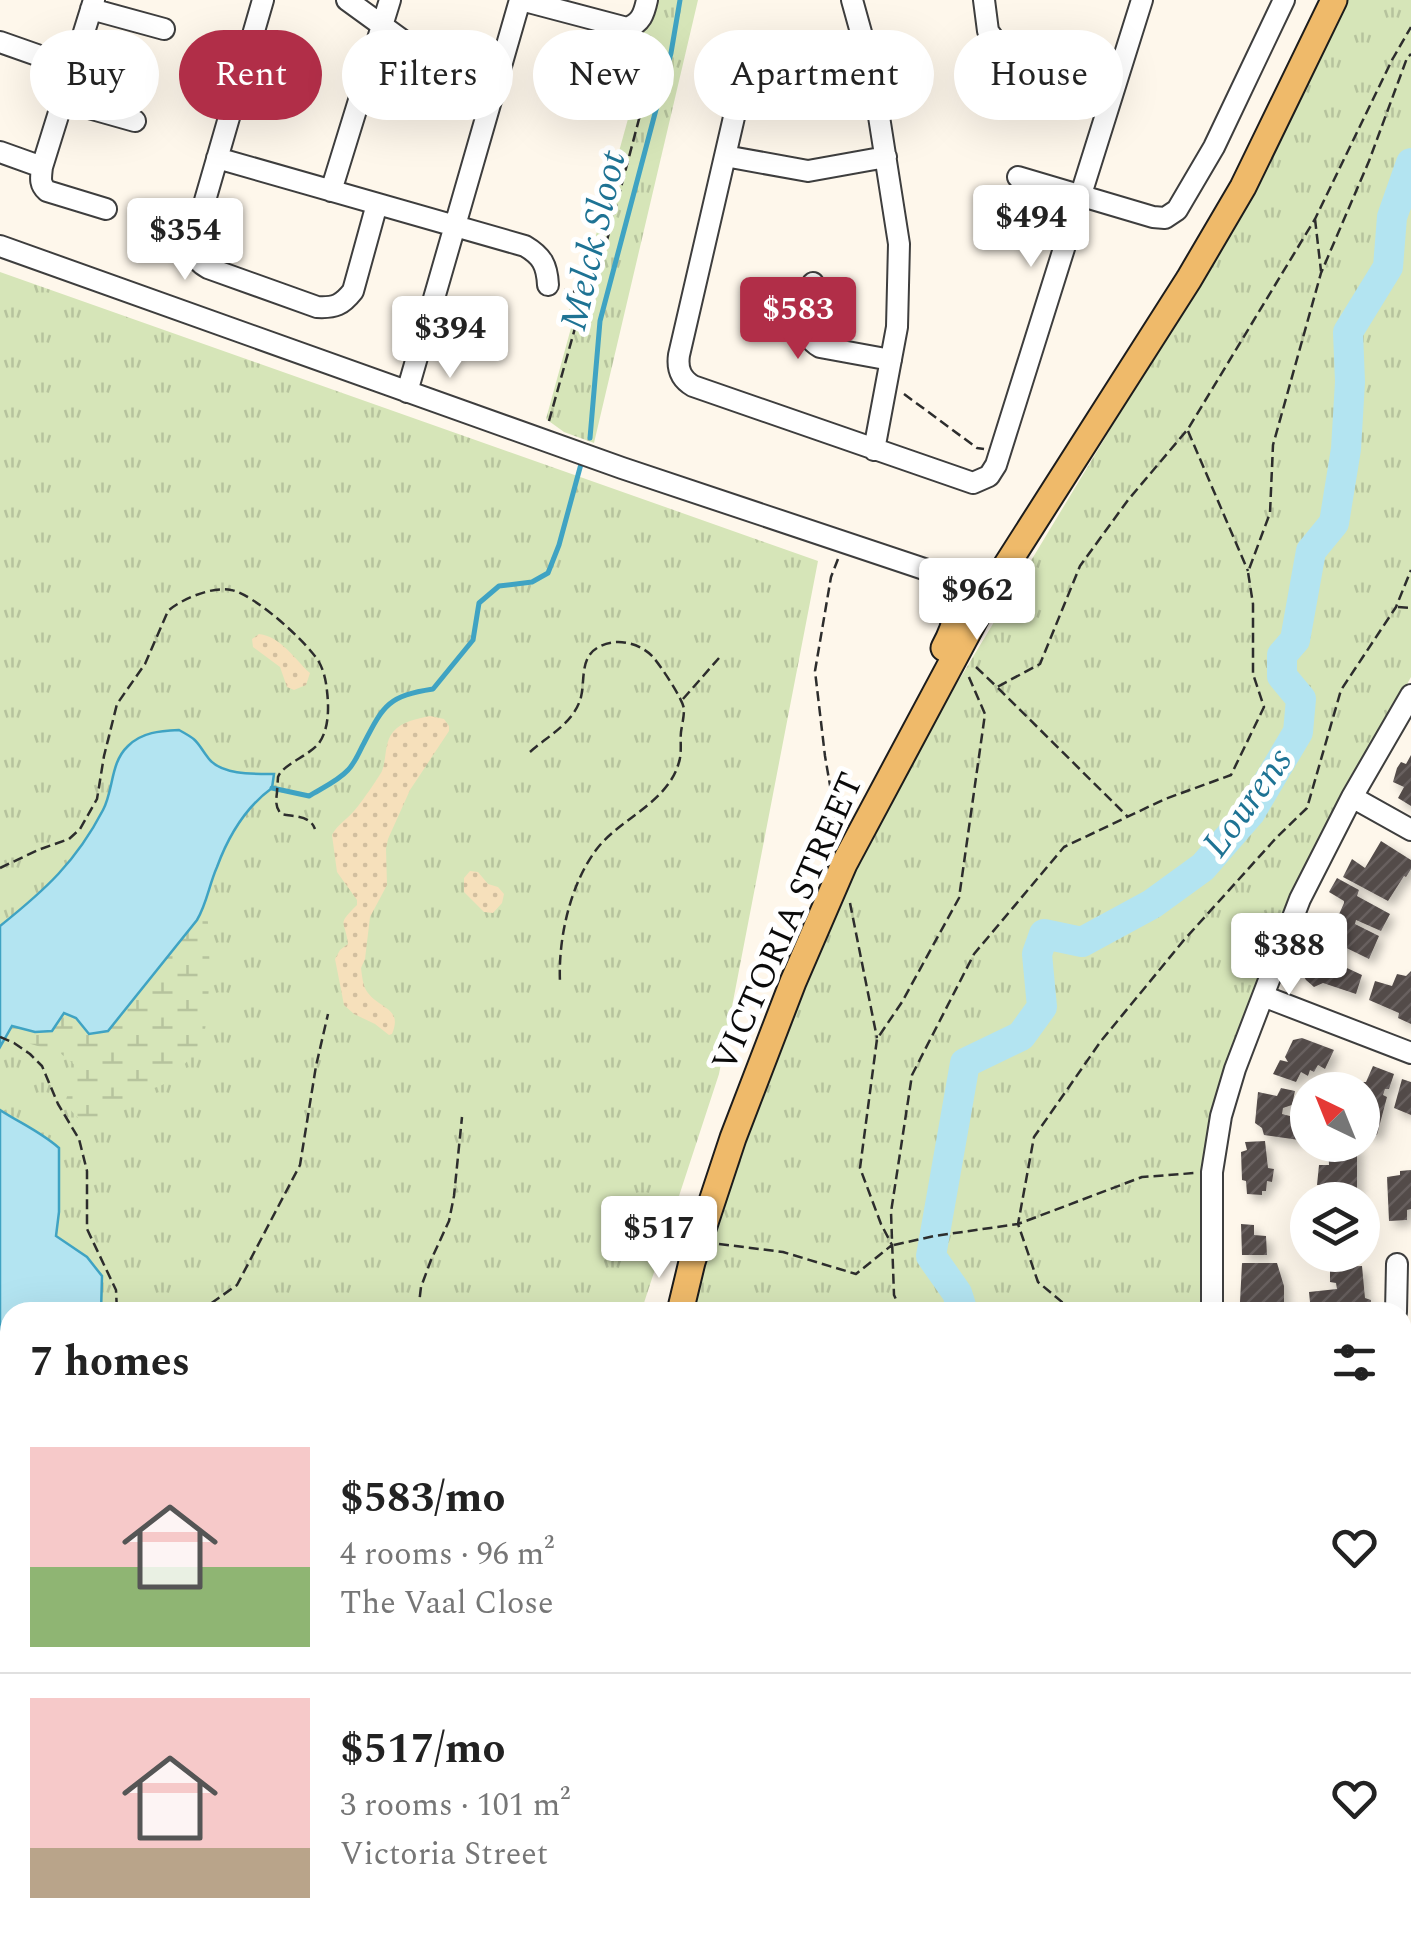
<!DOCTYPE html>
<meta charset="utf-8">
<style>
:root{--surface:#fff;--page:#f2f2f2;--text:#222;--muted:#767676;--line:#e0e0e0;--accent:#b12e48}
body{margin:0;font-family:Spectral,serif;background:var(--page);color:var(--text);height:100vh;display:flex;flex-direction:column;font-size:38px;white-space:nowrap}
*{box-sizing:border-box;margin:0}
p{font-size:32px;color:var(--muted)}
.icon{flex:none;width:55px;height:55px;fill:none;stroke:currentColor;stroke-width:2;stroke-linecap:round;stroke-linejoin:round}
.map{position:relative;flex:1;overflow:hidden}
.sheet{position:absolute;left:0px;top:1302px;width:1412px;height:642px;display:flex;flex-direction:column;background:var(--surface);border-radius:30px 30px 0 0;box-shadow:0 10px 40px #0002}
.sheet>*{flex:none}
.banner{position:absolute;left:30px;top:30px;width:1352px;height:90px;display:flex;gap:20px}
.needle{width:65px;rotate:317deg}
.buttons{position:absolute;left:1290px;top:1072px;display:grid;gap:20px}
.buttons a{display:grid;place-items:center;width:90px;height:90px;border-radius:50%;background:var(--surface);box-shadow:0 10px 40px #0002;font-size:50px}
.price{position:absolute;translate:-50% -85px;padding:0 22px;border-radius:10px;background:#fff;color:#222;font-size:32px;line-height:65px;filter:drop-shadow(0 2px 5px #0008)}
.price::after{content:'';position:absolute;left:50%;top:60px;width:30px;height:22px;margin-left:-15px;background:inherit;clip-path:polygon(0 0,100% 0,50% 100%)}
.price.on{background:var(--accent);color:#fff}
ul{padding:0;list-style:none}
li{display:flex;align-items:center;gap:30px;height:250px;padding:0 30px}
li+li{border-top:2px solid var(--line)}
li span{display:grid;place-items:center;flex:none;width:280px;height:200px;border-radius:0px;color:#555}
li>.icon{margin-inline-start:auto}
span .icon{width:120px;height:120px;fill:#fffc;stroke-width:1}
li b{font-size:42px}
h2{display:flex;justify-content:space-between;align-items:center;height:120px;padding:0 30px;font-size:42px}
.pill{padding:0 35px;border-radius:45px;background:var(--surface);box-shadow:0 10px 40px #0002;font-size:35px;line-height:90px}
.pill.on{background:var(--accent);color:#fff}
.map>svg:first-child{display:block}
</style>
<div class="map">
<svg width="1411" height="1944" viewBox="0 0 1411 1944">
<defs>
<pattern id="grass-tufts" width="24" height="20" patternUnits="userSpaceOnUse" patternTransform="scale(2.5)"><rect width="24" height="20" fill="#d6e5b8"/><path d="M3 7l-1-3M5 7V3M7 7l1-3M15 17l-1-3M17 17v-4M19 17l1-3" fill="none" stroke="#b6c39d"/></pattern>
<pattern id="wetland-marsh" width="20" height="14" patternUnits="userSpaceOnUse" patternTransform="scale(2.5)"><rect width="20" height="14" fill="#d6e5b8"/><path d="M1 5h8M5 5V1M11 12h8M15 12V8" fill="none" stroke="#b6c39d"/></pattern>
<pattern id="sand-dots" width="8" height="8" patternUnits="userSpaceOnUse" patternTransform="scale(2.5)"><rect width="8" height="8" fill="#f6e0bb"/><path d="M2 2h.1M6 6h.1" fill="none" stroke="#d2bf9f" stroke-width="1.8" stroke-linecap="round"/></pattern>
<pattern id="park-dots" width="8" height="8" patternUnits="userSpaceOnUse" patternTransform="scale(2.5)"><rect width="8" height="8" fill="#d6e5b8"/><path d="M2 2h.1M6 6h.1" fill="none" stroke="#b6c39d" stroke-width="1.8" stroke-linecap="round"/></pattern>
<pattern id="building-hatch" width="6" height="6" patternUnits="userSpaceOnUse" patternTransform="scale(2.5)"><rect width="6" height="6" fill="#534b49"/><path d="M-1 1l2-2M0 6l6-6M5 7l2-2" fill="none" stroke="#67605f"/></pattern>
<filter id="shadow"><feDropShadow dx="5.5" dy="5.5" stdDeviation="5" flood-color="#0004"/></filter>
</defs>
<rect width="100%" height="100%" fill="#fef7eb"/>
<path fill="url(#grass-tufts)" d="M 657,0 L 698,0 L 594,443 L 564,432 L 546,419 L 571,328 L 566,320 L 584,257 L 591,253 L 647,50 L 640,32 L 653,18 Z
M 1344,0 L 1411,0 L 1411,677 L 1304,868 L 1224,1071 L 1205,1148 L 1201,1208 L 1201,1312 L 686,1312 L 748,1121 L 828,922 L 886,801 L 1213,259 Z
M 0,272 L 818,561 L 719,1074 L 641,1312 L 10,1312 L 10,1596 L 0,1596 Z
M 0,1718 L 10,1718 L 10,1935 L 583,1935 L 579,1944 L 0,1944 Z
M 881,1935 L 1019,1935 L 1023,1944 L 881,1944 Z"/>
<path fill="url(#wetland-marsh)" d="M 205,906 C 212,922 210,1021 203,1037 C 198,1048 180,1072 170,1080 C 159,1090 140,1089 127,1097 C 113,1107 116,1122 96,1129 C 82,1123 74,1115 65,1103 L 76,1066 L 60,1053 L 31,1044 L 9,1031 L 12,1026 L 35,1032 L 63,1013 L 76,1018 L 89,1034 L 108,1031 L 197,920 Z"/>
<path fill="url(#sand-dots)" d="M 259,634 C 282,637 295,660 310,673 L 306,685 L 294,690 L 287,687 L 280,667 L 253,647 L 252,639 Z
M 430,716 L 444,719 L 449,726 L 449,731 L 410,790 L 388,839 L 386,849 L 387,885 L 370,917 L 365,959 L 361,968 C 362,976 363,987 368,993 C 380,1009 403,1008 392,1034 L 389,1035 L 375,1024 L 354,1014 L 344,1005 L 335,959 L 340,950 L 348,944 C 345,919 336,926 357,905 L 357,900 L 337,872 L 332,835 C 337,825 346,820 354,811 C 359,806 379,777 382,771 C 387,758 384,743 393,732 C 402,721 417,719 430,716 Z
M 470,871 L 478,872 L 488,884 L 498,887 L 504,894 L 502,903 L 493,913 L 484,912 L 464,892 L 464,878 Z"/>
<path fill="url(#park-dots)" d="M 361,1935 L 910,1935 L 907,1944 L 358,1944 Z"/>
<path fill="#b3e4f1" stroke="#3fa3c3" stroke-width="2.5" d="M 179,730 C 201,742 195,741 209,759 C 222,775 254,774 274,774 L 272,788 C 246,807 228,837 217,867 C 209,885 207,903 197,920 L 108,1031 L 89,1034 L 76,1018 L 64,1013 L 52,1031 L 35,1032 L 12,1026 L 0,1047 L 0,926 C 45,890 76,862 103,810 C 114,789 110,763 128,746 C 142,732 160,731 179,730 Z
M 0,1110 C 20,1123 41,1132 59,1148 L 59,1212 L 56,1236 L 87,1257 L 102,1276 L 101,1312 L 10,1312 L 10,1407 L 0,1409 Z
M 734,1935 L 881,1935 L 881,1944 L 741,1944 Z"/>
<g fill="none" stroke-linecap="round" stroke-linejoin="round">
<path stroke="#3fa3c3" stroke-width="5" d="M 590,438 L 600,321 L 671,53 L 680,0
M 272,788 L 309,796 C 322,788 338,781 348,770 C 355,763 359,752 364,743 C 384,704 389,696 433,689 L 473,640 L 479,603 L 499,586 L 532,582 L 548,573 L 559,545 L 581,464"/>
<path stroke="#b3e4f1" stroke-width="30" d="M 963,1312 L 957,1293 L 931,1256 L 965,1063 L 1021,1036 L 1042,1007 L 1037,954 L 1044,934 L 1082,942 L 1152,904 L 1203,867 L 1250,813 L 1298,732 L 1301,699 L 1282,676 L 1282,655 L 1295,640 L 1311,551 L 1334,523 L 1346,449 L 1350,382 L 1348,332 L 1388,267 L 1392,217 L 1411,163
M 1066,1935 L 1069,1944"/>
</g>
<path fill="url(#building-hatch)" filter="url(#shadow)" d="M 1411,755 L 1411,806 L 1398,798 L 1404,787 L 1393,782 L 1397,768 L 1401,762 L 1406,764 Z
M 1381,841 L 1411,860 L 1411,869 L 1406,877 L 1404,876 L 1388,901 L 1343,877 L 1352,859 L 1365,868 Z
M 1337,878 L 1359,890 L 1357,896 L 1390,914 L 1381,931 L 1356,920 L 1355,924 L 1379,936 L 1369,959 L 1328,939 L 1344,903 L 1344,901 L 1329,892 Z
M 1315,941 L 1337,951 L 1334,962 L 1362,975 L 1356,994 L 1323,983 L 1314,987 L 1306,980 L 1301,972 Z
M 1411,971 L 1411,1024 L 1398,1018 L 1399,1013 L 1369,1000 L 1375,981 L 1392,986 L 1397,974 L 1406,976 Z
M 1302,1038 L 1334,1050 L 1325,1069 L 1318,1065 L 1314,1072 L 1310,1070 L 1308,1076 L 1301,1072 L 1296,1082 L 1273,1074 L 1280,1060 L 1288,1062 L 1285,1057 L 1293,1040 Z
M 1373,1066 L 1394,1074 L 1389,1089 L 1385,1089 L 1383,1095 L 1387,1097 L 1377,1135 L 1362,1131 L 1362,1090 L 1353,1090 L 1352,1082 L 1366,1082 Z
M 1402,1079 L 1411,1082 L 1411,1115 L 1394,1108 Z
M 1281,1088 L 1295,1091 L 1292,1105 L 1283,1108 L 1282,1114 L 1290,1116 L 1296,1113 L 1304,1114 L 1299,1140 L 1264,1135 L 1262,1128 L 1255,1123 L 1258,1092 L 1277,1096 Z
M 1265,1141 L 1268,1168 L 1274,1169 L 1272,1182 L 1267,1181 L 1266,1191 L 1262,1191 L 1262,1195 L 1247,1194 L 1246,1181 L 1242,1180 L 1241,1152 L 1247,1150 L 1245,1142 Z
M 1328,1145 L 1357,1145 L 1357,1197 L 1328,1198 L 1329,1185 L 1317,1185 L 1319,1165 L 1329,1165 Z
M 1411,1170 L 1411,1209 L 1407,1210 L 1407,1220 L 1389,1221 L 1387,1177 L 1400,1175 L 1400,1171 Z
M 1241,1224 L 1254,1225 L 1254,1235 L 1266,1236 L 1267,1255 L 1242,1255 Z
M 1242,1263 L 1277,1263 L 1284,1286 L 1284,1312 L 1247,1312 L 1246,1304 L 1240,1302 Z
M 1362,1266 L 1365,1298 L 1371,1300 L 1370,1312 L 1311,1312 L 1309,1292 L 1337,1289 L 1336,1283 L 1330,1282 L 1330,1267 Z
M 1402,1545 L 1411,1545 L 1411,1609 L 1402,1609 Z"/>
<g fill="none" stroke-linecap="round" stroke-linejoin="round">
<defs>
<path id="minor" d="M 94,0 L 42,167 C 41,177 39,184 47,191 L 106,209
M 263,0 L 193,242 C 192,255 197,262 208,268 L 317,307 C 335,308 342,305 353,291 L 377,204
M 347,0 L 471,90 L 493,96
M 521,0 L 627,28 C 641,23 644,14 647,0
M 852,0 L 872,72 L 899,244 L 897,327 L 874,450
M 984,0 L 988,31 L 1001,49 L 1114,86
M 91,9 L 164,29
M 0,42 L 74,68
M 750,48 L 679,355 C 677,369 681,379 693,386 L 973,483 L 989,476 L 996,465 L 1142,0
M 64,101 L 135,121
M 0,152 L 42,167
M 725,156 L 808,171 L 886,157
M 217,158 L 525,246 C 542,256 547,265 548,285
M 1018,177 L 1153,217 L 1165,218 L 1177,210 L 1214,147 L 1284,0
M 331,191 L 390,0
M 0,246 L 622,468 L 990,591
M 813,283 C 807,307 795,332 820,347 L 891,360
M 407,392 L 520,0
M 1352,797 L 1411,830
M 1263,996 L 1411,1053
M 1212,1312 L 1212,1172 L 1221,1116 L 1235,1069 L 1300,899 L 1352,797 L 1411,695
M 1396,1312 L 1397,1264
M 1402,1522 L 1411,1522
M 1402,1889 L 1411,1889
M 1210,1935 L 1210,1944"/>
<path id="major" d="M 938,574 C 959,604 962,615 944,648
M 680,1312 L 692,1262 L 733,1138 L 793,982 L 844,864 L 990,591 L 1189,279 L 1243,187 L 1334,0
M 1402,1640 L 1411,1640
M 0,1643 L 10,1644
M 1402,1671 L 1411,1671
M 0,1674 L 10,1674"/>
</defs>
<use href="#minor" stroke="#3e3e3e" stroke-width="24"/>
<use href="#major" stroke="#1c1c1c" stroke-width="29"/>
<path stroke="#2d2d2d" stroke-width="2.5" stroke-dasharray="10 5" stroke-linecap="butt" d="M 1315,219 L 1321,271
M 573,293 L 606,244 L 657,51 L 649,38
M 904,394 L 977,448 L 984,449
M 549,421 L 577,321 L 573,293 L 564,290
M 1188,431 L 1248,571
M 838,559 L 831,577 L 815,671 L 825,756 L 838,832
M 1398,607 L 1411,608
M 976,667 L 997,687 L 1040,664 L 1080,566 L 1128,500 L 1188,429 L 1315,219 L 1392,60 L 1411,27
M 998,688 L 1127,816
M 683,699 L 719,658
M 530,752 C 549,735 574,723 581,697 C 585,681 580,658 597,648 C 614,637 639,642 653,657 C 660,665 683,699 684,709 C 684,717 682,725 681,732 C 680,742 682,753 679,762 C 668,803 620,818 596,850 C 570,885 558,939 560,982
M 0,868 L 38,850 L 69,839 L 80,829 L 97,799 L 104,756 L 117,704 L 145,664 L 168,611 C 181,599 213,586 231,590 C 254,594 307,642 319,662 C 324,671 326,681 327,691 C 329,708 329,729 319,743 C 309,756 283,764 278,777 C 278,778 277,791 277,792 C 276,802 275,806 281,814 C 294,817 310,815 315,829
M 850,903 L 877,1038
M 0,1037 L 14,1043 L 30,1054 L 42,1066 L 58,1104 L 79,1139 L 87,1171 L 87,1229 L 116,1290 L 117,1312
M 719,1244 L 783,1252 L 856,1274 L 892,1245 L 881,1224 L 860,1168 L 877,1039 L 902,1002 L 959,898 L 985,714 L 968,675
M 894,1245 L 934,1236 L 1018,1224 L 1142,1177 L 1195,1173
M 199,1312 L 237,1285 L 300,1165 L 316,1066 L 328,1014
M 418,1312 L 421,1287 L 431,1260 L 449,1221 L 454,1196 L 462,1117
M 902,1312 L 894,1295 L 891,1212 L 912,1075 L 974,954 L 1064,847 L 1165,799 L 1231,775 L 1264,707 L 1253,674 L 1253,604 L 1248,572 L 1270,513 L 1273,445 L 1321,273 L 1369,161 L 1407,58 L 1411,54
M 1074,1312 L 1038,1282 L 1018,1224 L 1034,1137 L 1101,1041 L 1184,940 L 1277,837 L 1307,808 L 1341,690 L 1396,607 L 1411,570
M 0,1516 L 10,1516
M 0,1731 L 10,1730
M 0,1916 L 10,1907
M 16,1944 L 19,1935
M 248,1944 L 249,1935
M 555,1944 L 562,1935
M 909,1944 L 911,1935"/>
<use href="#minor" stroke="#fff" stroke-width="20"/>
<use href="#major" stroke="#efba6a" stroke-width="25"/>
</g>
<g text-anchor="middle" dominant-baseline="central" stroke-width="10" stroke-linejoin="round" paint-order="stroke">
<g font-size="35" fill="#0b0b0b" stroke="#fff">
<text transform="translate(788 922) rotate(-66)">VICTORIA STREET</text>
</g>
<g font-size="38" font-style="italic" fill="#1e7394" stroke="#fff">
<text transform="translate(594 241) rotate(-77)">Melck Sloot</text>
<text transform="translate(1248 803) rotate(-54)">Lourens</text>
</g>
</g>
</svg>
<div class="buttons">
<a><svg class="needle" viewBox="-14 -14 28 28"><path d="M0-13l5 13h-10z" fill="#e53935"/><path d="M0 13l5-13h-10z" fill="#767676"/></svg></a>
<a><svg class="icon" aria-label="layers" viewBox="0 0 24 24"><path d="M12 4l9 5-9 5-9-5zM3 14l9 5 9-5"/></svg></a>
</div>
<b class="price" style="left:1031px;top:270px">$494</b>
<b class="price" style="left:185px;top:283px">$354</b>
<b class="price on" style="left:798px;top:362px">$583</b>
<b class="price" style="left:450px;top:381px">$394</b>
<b class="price" style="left:977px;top:643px">$962</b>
<b class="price" style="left:1289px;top:998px">$388</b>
<b class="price" style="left:659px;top:1281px">$517</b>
<div class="banner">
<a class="pill">Buy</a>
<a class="pill on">Rent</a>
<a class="pill">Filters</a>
<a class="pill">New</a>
<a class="pill">Apartment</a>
<a class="pill">House</a>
</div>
<section class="sheet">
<h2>7 homes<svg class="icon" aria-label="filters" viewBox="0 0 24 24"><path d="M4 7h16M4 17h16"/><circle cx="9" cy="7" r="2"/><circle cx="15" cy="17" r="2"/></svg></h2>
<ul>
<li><span style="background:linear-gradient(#f6c9c9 60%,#8fb573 0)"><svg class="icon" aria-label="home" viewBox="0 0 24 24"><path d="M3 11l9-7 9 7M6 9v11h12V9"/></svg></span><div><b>$583/mo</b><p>4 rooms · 96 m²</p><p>The Vaal Close</p></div><svg class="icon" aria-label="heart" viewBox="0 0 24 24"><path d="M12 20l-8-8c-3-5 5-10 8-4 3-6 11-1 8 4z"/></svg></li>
<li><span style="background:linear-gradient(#f6c9c9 75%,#b9a48a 0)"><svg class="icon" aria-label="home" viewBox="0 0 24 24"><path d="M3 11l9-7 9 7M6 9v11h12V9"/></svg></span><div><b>$517/mo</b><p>3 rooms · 101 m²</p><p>Victoria Street</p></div><svg class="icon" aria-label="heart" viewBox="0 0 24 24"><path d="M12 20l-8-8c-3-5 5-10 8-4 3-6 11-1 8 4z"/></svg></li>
</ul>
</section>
</div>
